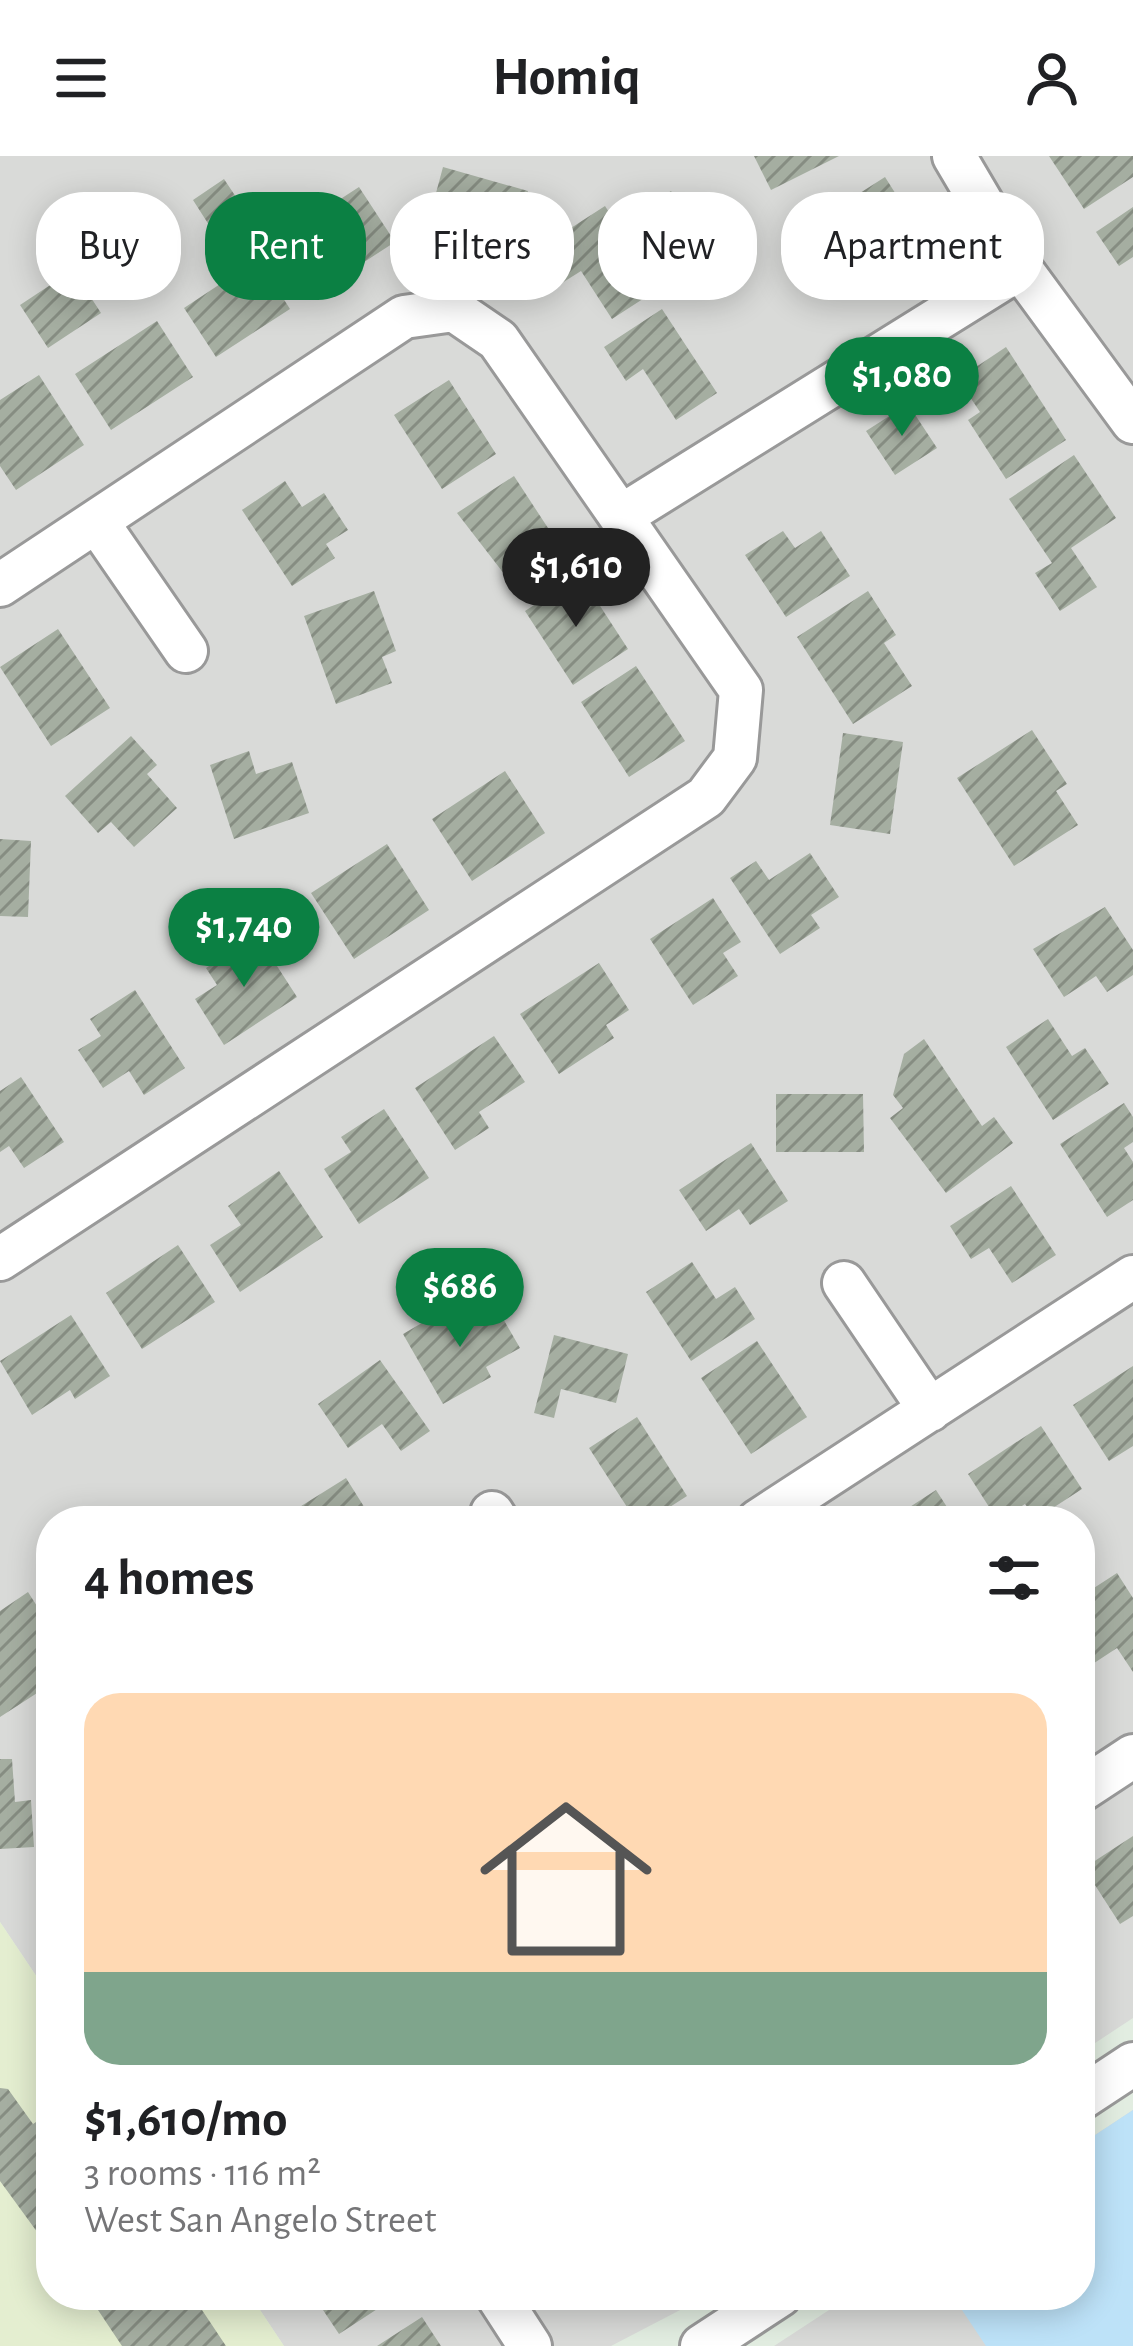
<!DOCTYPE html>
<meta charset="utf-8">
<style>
:root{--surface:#fff;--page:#f2f2f2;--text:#202124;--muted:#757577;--line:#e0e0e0;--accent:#0b8043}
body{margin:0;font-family:"Alegreya Sans",sans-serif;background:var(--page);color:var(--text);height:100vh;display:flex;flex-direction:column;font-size:45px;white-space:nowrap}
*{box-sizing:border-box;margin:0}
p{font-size:39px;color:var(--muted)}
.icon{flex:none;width:66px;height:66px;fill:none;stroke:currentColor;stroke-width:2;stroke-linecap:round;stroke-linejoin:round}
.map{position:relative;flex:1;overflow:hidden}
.side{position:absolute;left:36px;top:1350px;width:1059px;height:804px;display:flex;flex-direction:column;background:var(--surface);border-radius:48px;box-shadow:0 6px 30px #0003}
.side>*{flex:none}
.top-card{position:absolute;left:36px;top:36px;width:1062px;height:108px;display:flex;gap:24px}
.price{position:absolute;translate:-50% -102px;padding:0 27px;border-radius:42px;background:var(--accent);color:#fff;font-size:39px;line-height:78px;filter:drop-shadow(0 3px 6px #0008)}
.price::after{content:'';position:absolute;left:50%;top:72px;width:36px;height:27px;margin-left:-18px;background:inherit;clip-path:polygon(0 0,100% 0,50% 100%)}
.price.current{background:#222;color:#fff}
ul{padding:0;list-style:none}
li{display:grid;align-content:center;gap:24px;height:636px;padding:0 48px}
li+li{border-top:3px solid var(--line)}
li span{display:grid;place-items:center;height:372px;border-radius:36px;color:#555}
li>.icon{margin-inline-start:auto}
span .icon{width:216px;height:216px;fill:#fffc;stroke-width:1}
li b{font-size:51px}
h2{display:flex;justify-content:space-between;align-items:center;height:144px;padding:0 48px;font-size:51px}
.chip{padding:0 42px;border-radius:48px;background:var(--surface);box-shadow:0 6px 30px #0003;font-size:42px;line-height:108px}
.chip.current{background:var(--accent);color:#fff}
header{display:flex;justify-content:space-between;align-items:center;height:156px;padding:0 48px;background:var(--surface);font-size:54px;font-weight:700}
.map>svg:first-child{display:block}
</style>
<header><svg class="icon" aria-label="menu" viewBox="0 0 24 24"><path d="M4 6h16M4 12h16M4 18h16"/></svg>Homiq<svg class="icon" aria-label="person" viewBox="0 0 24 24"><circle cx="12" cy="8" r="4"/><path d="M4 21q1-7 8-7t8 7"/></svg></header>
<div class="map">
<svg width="1133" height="2190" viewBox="0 0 1133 2190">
<defs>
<pattern id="building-hatch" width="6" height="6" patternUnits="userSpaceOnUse" patternTransform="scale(3)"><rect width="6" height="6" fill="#a5aea1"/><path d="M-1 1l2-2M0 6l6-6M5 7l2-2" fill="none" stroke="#868d82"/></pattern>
</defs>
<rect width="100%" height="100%" fill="#e2ede1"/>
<path fill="#d9dad8" d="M 0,0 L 1133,0 L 1133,1862 L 1080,1897 L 1080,1365 L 51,1365 L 51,1842 L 0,1766 Z
M 1133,1954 L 1133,2190 L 774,2190 L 852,2139 L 1080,2139 L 1080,1989 Z
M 250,2139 L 709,2139 L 611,2190 L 284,2190 Z"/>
<path fill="#e4eed0" d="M 0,1766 L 51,1842 L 51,2139 L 250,2139 L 284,2190 L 0,2190 Z"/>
<path fill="#bde2f8" d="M 1133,1954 L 1133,2190 L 986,2190 L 952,2139 L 1080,2139 L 1080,1989 Z"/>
<path fill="url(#building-hatch)" d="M 754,0 L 839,0 L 771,34 Z
M 1049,0 L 1133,0 L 1133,21 L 1084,53 Z
M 443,11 L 528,35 L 511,95 L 475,85 L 478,76 L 429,63 Z
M 885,21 L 911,62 L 888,77 L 905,102 L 856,134 L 813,67 Z
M 224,23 L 248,59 L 216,80 L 193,44 Z
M 359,31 L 395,86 L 321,134 L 285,79 Z
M 671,35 L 707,88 L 672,112 L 636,58 Z
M 605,50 L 629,87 L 623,91 L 652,137 L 612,163 L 581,115 L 562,127 L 540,92 Z
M 1133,51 L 1133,101 L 1119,110 L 1096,76 Z
M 258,103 L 290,153 L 216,201 L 184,152 Z
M 73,114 L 101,157 L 48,192 L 20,149 Z
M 662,153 L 717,237 L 676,264 L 643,213 L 626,225 L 604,191 Z
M 157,165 L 193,221 L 111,274 L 75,218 Z
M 1006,191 L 1066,284 L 1006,323 L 968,264 L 980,256 L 958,223 Z
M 39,219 L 84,289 L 16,334 L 0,310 L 0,244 Z
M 449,224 L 496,298 L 442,333 L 394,259 Z
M 908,248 L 937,292 L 895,319 L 866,275 Z
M 1074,299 L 1116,362 L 1071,392 L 1097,431 L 1060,455 L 1035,417 L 1052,407 L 1009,343 Z
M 514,320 L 563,395 L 512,428 L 457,357 Z
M 285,325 L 302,351 L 324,337 L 348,374 L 326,388 L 335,402 L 292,430 L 242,354 Z
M 783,375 L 795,392 L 821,375 L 850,420 L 786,461 L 745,399 Z
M 580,419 L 628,493 L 573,529 L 525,455 Z
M 374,435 L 396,495 L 382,501 L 392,527 L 336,548 L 304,460 Z
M 868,435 L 896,479 L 884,487 L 912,530 L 853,568 L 797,481 Z
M 58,473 L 110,552 L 51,590 L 0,511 Z
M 636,510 L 685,585 L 629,621 L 581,546 Z
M 1032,574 L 1067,628 L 1056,635 L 1078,669 L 1014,710 L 957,622 Z
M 843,577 L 903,586 L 890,678 L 830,669 Z
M 131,580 L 157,609 L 147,618 L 177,652 L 134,691 L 111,666 L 98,677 L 65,640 Z
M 249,595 L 256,618 L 292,606 L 309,657 L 234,683 L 210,609 Z
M 505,615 L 545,677 L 472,725 L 432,663 Z
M 0,683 L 31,685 L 28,761 L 0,760 Z
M 387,688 L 429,754 L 354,803 L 311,737 Z
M 810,697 L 839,741 L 811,759 L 820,772 L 780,798 L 730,722 L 756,705 L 769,724 Z
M 713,742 L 741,786 L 723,797 L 738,820 L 693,849 L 650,783 Z
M 1105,751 L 1133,794 L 1133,819 L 1107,836 L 1096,820 L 1064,841 L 1033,793 Z
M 257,779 L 297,841 L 224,889 L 195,843 L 217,829 L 206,812 Z
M 599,807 L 629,854 L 606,869 L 614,882 L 559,918 L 520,858 Z
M 135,834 L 185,912 L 144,939 L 129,915 L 103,932 L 78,894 L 101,880 L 90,863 Z
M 1048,863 L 1072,900 L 1085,892 L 1109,928 L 1053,964 L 1006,891 Z
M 494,880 L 525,926 L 479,956 L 489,972 L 455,994 L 415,932 Z
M 924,883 L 982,970 L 994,961 L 1013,987 L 946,1037 L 890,962 L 903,952 L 893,939 L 904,898 Z
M 21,921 L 64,986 L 24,1012 L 9,990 L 0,996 L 0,935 Z
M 776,938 L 863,938 L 864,996 L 776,996 Z
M 1124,947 L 1133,961 L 1133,986 L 1124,992 L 1133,1006 L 1133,1044 L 1107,1061 L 1060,988 Z
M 384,953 L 429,1022 L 359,1068 L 324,1013 L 351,996 L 341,981 Z
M 751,987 L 788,1045 L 750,1069 L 739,1053 L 706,1075 L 679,1034 Z
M 279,1015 L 323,1081 L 240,1136 L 210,1089 L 241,1069 L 228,1050 Z
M 1011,1030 L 1056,1099 L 1012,1127 L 989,1092 L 971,1103 L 950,1070 Z
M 178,1089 L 215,1146 L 142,1193 L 106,1137 Z
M 692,1106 L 716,1143 L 735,1131 L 755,1163 L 691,1205 L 646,1136 Z
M 495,1149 L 520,1192 L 486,1211 L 491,1221 L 443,1248 L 403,1178 L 446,1153 L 456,1171 Z
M 71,1159 L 110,1220 L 75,1243 L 70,1234 L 32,1259 L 0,1205 Z
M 554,1179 L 628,1198 L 616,1247 L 561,1233 L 554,1262 L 534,1257 Z
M 757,1185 L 807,1261 L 751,1298 L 701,1222 Z
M 380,1204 L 430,1275 L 401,1295 L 382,1268 L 348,1292 L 318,1248 Z
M 1133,1210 L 1133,1290 L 1109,1305 L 1073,1249 Z
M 637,1261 L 687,1340 L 648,1365 L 636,1365 L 589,1292 Z
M 1041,1270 L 1082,1333 L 1036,1363 L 1025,1348 L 998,1365 L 968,1318 Z
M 346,1322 L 373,1365 L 295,1365 L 290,1357 Z
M 936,1334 L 956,1365 L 903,1365 L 899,1358 Z
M 1117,1417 L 1133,1442 L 1133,1516 L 1117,1492 L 1085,1513 L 1080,1505 L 1080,1441 Z
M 28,1436 L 51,1472 L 51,1528 L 0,1561 L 0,1455 Z
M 0,1603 L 12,1603 L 15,1646 L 31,1644 L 34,1691 L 0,1693 Z
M 1133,1680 L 1133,1760 L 1120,1768 L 1084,1712 Z
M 0,1932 L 8,1933 L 33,1968 L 51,1956 L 51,2095 L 0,2025 Z
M 88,2139 L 192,2139 L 226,2190 L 122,2190 Z
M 313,2139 L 388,2139 L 391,2144 L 339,2178 Z
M 422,2161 L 441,2190 L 377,2190 Z"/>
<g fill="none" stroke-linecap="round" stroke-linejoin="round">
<defs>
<path id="minor" d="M 954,0 L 1020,112 L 1133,266
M 623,359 L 1020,112
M 97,366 L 186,495
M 0,429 L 404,161 L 454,154 L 498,184 L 741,534 L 735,602 L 706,641 L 0,1103
M 844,1127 L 930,1254
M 492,1357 L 497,1365
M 758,1365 L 1133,1121
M 1080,1635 L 1133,1600
M 1080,1943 L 1133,1908
M 497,2139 L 530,2190
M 702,2190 L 780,2139"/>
</defs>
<use href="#minor" stroke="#999" stroke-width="48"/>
<use href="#minor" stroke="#fff" stroke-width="42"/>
</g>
</svg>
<b class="price" style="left:902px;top:283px">$1,080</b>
<b class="price current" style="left:576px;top:474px">$1,610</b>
<b class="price" style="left:244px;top:834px">$1,740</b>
<b class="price" style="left:460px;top:1194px">$686</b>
<div class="top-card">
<a class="chip">Buy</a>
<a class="chip current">Rent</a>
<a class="chip">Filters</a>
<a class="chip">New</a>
<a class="chip">Apartment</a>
</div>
<section class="side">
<h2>4 homes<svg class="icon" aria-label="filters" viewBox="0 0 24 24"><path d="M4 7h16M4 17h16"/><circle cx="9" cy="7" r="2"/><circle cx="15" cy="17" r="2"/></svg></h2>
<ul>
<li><span style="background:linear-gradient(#ffd9b3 75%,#7fa58c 0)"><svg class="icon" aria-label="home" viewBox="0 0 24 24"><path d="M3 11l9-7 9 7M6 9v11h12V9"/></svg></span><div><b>$1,610/mo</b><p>3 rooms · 116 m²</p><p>West San Angelo Street</p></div></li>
</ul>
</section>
</div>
